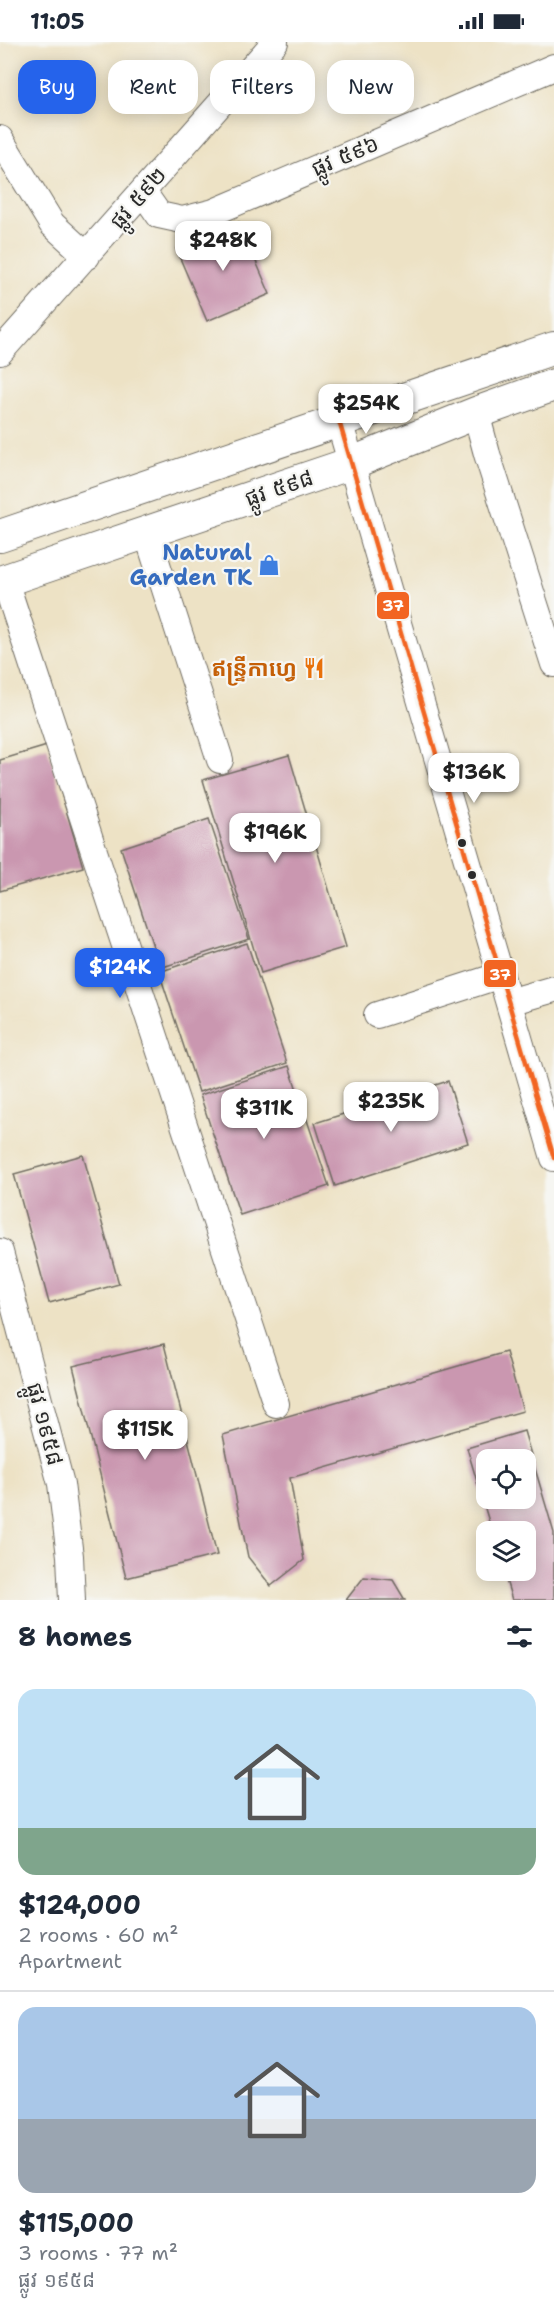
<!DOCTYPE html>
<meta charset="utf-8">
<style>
:root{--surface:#fff;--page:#f6f6f7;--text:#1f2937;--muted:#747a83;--line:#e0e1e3;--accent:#2563eb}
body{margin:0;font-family:"Shantell Sans","Noto Sans Khmer",sans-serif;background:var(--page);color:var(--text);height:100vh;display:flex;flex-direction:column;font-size:22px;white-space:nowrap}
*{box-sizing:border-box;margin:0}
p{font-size:20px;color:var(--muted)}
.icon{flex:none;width:33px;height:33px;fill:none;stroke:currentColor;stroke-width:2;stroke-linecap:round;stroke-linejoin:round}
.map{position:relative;height:1558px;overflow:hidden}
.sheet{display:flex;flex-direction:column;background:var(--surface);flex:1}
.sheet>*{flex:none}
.banner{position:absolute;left:18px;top:18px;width:519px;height:54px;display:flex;gap:12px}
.controls{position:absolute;left:476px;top:1407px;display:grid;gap:12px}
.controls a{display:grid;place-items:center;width:60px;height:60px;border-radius:12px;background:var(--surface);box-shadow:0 3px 15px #0003;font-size:30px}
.price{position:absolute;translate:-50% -51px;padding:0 14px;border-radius:12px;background:#fff;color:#222;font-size:20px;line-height:39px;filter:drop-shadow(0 2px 3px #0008)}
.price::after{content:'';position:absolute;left:50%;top:36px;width:18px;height:14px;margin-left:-9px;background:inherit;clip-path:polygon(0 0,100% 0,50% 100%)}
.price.current{background:var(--accent);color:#fff}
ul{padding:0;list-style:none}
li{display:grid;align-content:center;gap:12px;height:318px;padding:0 18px}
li+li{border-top:2px solid var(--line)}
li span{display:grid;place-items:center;height:186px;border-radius:18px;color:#555}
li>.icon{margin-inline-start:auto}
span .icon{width:108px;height:108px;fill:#fffc;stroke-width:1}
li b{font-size:26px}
h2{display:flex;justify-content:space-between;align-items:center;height:72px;padding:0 18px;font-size:26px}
.chip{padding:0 21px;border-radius:18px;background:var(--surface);box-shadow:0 3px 15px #0003;font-size:21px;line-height:54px}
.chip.current{background:var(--accent);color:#fff}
.status{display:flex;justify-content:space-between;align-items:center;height:42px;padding:0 30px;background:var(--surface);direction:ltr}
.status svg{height:16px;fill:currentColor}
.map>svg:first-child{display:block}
</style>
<div class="status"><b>11:05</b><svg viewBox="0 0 49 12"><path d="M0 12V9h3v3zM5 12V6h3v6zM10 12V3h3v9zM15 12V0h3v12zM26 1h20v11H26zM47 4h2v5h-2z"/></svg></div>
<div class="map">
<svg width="554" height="1558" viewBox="0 0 554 1558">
<rect width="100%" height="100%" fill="#f6f6f2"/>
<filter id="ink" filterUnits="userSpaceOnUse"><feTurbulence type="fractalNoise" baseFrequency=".0167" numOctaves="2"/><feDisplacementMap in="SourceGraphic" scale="12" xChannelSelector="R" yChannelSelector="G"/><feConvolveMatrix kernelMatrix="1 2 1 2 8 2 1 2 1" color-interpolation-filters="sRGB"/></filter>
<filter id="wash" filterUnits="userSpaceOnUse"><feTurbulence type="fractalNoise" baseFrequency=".008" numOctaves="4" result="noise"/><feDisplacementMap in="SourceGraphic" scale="24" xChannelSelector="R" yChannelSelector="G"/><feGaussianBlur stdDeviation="1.35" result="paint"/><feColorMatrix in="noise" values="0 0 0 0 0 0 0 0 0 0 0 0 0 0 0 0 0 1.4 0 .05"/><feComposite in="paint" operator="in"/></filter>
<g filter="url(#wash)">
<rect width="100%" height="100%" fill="#ede2c5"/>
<g id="blocks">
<path fill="#ca97b0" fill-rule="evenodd" d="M 239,180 L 270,252 L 207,279 L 176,207 Z
M 47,704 L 83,825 L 0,849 L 0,718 Z
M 289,713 L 346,905 L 261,931 L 203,738 Z
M 209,777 L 249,897 L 160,926 L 121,806 Z
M 247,901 L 287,1021 L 199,1050 L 159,930 Z
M 289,1024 L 329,1144 L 240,1173 L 200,1053 Z
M 448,1039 L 468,1101 L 335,1144 L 315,1081 Z
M 83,1113 L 119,1242 L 49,1261 L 14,1132 Z
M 164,1302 L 217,1513 L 126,1536 L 73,1324 Z
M 506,1310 L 523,1369 L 290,1436 L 304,1518 L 271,1544 L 248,1515 L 223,1393 Z
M 524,1389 L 554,1491 L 554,1558 L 512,1558 L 503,1528 L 525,1528 L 525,1490 L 492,1490 L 467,1406 ZM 486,1418 L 525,1418 L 525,1456 L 486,1456 Z
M 364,1535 L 393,1538 L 405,1558 L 346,1558 Z"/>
</g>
</g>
<g filter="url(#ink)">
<use href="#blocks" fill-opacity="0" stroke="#6f6b61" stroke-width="1.5"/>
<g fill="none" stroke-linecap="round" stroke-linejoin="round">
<defs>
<path id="minor" d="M 0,97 L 52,182 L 87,214
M 143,150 L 159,173 L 182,178 L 214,170 L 554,25
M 0,310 L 275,0
M 476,371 L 487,412 L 554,622
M 339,379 L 554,1116
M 147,491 L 220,718
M 5,539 L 276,1362
M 509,960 L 554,947
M 377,973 L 501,933
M 0,1210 L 61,1442 L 70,1514 L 72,1558"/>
<path id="major" d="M 0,494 L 554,306
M 0,540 L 352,421 L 476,371 L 554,343"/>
</defs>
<use href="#minor" stroke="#6f6b61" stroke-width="28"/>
<use href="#major" stroke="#6f6b61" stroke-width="34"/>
<use href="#minor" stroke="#fff" stroke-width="26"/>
<use href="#major" stroke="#fff" stroke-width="32"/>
<defs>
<path id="bus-1" d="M 339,379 L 554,1116"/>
</defs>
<use href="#bus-1" stroke="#f6f6f2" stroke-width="9"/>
<use href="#bus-1" stroke="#f26522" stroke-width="4.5"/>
</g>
</g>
<defs>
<symbol id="shop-bare" viewBox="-9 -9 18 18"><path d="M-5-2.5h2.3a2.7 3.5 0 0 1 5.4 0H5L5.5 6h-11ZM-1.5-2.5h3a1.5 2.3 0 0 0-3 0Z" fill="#3f7fe0" stroke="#f6f6f2" stroke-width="2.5" paint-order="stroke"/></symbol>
<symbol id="restaurant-bare" viewBox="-9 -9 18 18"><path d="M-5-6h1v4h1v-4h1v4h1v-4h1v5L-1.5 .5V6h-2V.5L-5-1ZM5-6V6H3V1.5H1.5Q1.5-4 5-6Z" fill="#e8710a" stroke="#f6f6f2" stroke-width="2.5" paint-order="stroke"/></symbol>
</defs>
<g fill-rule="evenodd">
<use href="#shop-bare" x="254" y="508" width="30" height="30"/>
<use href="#restaurant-bare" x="299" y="611" width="30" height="30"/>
</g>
<g fill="#2b2b2b" stroke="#f6f6f2" stroke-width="2">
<circle cx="462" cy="801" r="5"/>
<circle cx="472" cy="833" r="5"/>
</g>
<g text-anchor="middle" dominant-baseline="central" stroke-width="4.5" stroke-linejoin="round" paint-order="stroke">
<g font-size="22" fill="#2b2b2b" stroke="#f6f6f2">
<text transform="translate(345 114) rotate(-23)">ផ្លូវ ៥៩៦</text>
<text transform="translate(138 156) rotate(-49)">ផ្លូវ ៥៩២</text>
<text transform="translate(279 446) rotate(-19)">ផ្លូវ ៥៩៨</text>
<text transform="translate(45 1382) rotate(75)">ផ្លូវ ១៩៥៨</text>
</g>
<g font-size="22" font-weight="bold" fill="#366cbe" stroke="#f6f6f2" text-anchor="end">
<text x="252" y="510">Natural<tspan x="252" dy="25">Garden TK</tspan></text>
</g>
<g font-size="22" font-weight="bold" fill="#c56008" stroke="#f6f6f2" text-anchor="end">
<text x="297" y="626">ឥន្ទ្រីកាហ្វេ</text>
</g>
</g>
<g stroke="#f6f6f2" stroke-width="2">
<rect x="376" y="549" width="34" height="29" rx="6" fill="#f26522"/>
<rect x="483" y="917" width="34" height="29" rx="6" fill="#f26522"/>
</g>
<g font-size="16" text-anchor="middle" font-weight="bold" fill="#fff">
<text x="393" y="569">37</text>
<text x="500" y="938">37</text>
</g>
</svg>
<div class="controls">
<a><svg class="icon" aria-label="locate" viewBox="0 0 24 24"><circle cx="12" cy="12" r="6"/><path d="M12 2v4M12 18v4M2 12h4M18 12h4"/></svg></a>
<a><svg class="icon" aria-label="layers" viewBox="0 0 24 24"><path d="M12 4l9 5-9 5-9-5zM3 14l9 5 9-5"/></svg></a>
</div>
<b class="price" style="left:223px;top:230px">$248K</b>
<b class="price" style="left:366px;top:393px">$254K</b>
<b class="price" style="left:474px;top:762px">$136K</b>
<b class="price" style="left:275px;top:822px">$196K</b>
<b class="price current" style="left:120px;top:957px">$124K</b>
<b class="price" style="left:391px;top:1091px">$235K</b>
<b class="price" style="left:264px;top:1098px">$311K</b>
<b class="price" style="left:145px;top:1419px">$115K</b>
<div class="banner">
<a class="chip current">Buy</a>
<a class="chip">Rent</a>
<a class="chip">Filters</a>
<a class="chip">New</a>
</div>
</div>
<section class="sheet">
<h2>8 homes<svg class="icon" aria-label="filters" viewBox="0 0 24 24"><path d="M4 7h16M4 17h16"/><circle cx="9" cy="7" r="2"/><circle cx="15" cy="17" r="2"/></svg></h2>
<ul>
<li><span style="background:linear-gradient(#bfe0f5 75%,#7fa58c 0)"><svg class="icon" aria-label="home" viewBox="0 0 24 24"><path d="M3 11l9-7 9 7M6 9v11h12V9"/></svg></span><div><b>$124,000</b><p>2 rooms · 60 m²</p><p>Apartment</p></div></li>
<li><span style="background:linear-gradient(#a9c7e8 60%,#9aa5b1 0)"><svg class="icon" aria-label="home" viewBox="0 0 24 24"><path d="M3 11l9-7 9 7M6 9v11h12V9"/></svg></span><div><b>$115,000</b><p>3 rooms · 77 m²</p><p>ផ្លូវ ១៩៥៨</p></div></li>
</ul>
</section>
